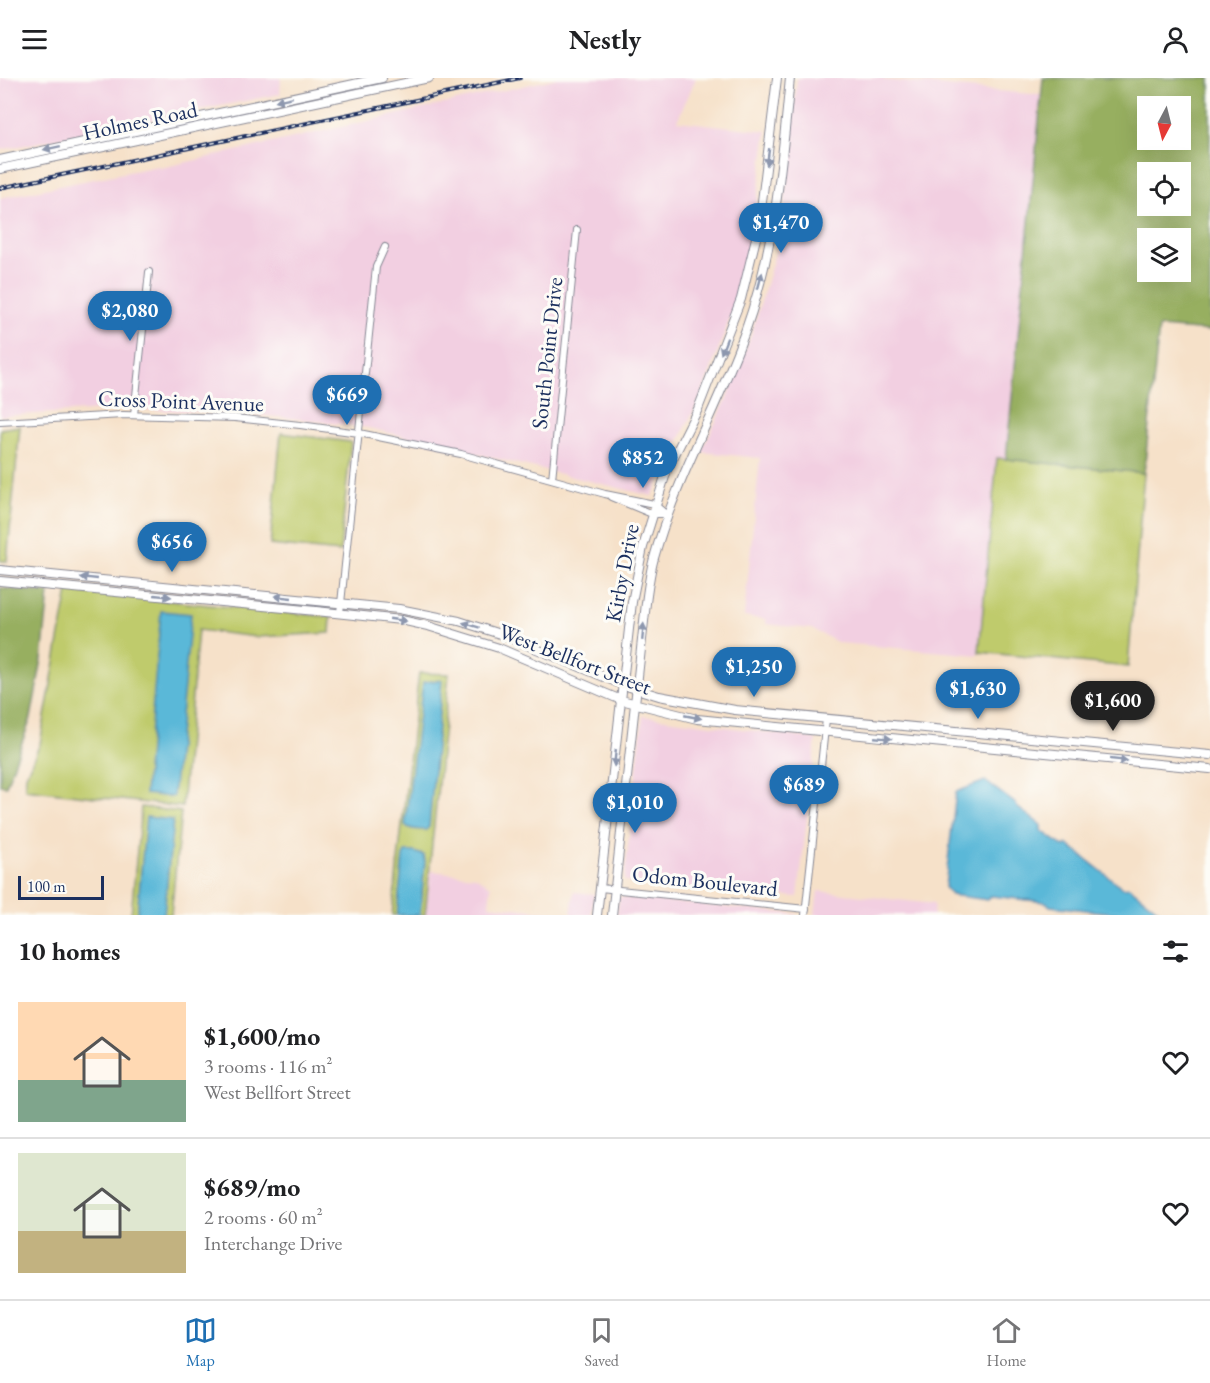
<!DOCTYPE html>
<meta charset="utf-8">
<style>
:root{--surface:#fff;--page:#f6f6f6;--text:#202124;--muted:#757577;--line:#e0e0e0;--accent:#1f6fb2}
body{margin:0;font-family:"EB Garamond",serif;background:var(--page);color:var(--text);height:100vh;display:flex;flex-direction:column;font-size:22px;white-space:nowrap}
*{box-sizing:border-box;margin:0}
p{font-size:20px;color:var(--muted)}
.icon{flex:none;width:33px;height:33px;fill:none;stroke:currentColor;stroke-width:2;stroke-linecap:round;stroke-linejoin:round}
.map{position:relative;height:837px;overflow:hidden}
.side{display:flex;flex-direction:column;background:var(--surface);flex:1}
.side>*{flex:none}
.needle{width:39px;rotate:187deg}
.tools{position:absolute;left:1137px;top:18px;display:grid;gap:12px}
.tools a{display:grid;place-items:center;width:54px;height:54px;border-radius:0px;background:var(--surface);box-shadow:0 6px 24px #0002;font-size:30px}
.scale{position:absolute;left:18px;bottom:15px;width:86px;box-sizing:border-box;padding-left:6px;border:3px solid #1b2f5e;border-top:0;font-size:16px;line-height:21px;white-space:nowrap;color:#1b2f5e;-webkit-text-stroke:4px #fdfcf7;paint-order:stroke}
.price{position:absolute;translate:-50% -51px;padding:0 14px;border-radius:21px;background:var(--accent);color:#fff;font-size:20px;line-height:39px;filter:drop-shadow(0 2px 3px #0008)}
.price::after{content:'';position:absolute;left:50%;top:36px;width:18px;height:14px;margin-left:-9px;background:inherit;clip-path:polygon(0 0,100% 0,50% 100%)}
.price.active{background:#222;color:#fff}
ul{padding:0;list-style:none}
li{display:flex;align-items:center;gap:18px;height:150px;padding:0 18px}
li+li{border-top:2px solid var(--line)}
li span{display:grid;place-items:center;flex:none;width:168px;height:120px;border-radius:0px;color:#555}
li>.icon{margin-inline-start:auto}
span .icon{width:72px;height:72px;fill:#fffc;stroke-width:1}
li b{font-size:26px}
h2{display:flex;justify-content:space-between;align-items:center;height:72px;padding:0 18px;font-size:26px}
header{display:flex;justify-content:space-between;align-items:center;height:78px;padding:0 18px;background:var(--surface);font-size:27px;font-weight:700}
.dock{display:flex;justify-content:space-around;align-items:center;height:84px;border-top:2px solid var(--line);background:var(--surface);font-size:16px;color:var(--muted)}
.dock a{display:grid;justify-items:center;gap:3px}
.dock .active{color:var(--accent)}
.map>svg:first-child{display:block}
</style>
<header><svg class="icon" aria-label="menu" viewBox="0 0 24 24"><path d="M4 6h16M4 12h16M4 18h16"/></svg>Nestly<svg class="icon" aria-label="person" viewBox="0 0 24 24"><circle cx="12" cy="8" r="4"/><path d="M4 21q1-7 8-7t8 7"/></svg></header>
<div class="map">
<svg width="1210" height="837" viewBox="0 0 1210 837">
<rect width="100%" height="100%" fill="#fdfcf7"/>
<filter id="ink" filterUnits="userSpaceOnUse"><feTurbulence type="fractalNoise" baseFrequency=".0167" numOctaves="2"/><feDisplacementMap in="SourceGraphic" scale="12" xChannelSelector="R" yChannelSelector="G"/><feConvolveMatrix kernelMatrix="1 2 1 2 8 2 1 2 1" color-interpolation-filters="sRGB"/></filter>
<filter id="wash" filterUnits="userSpaceOnUse"><feTurbulence type="fractalNoise" baseFrequency=".008" numOctaves="4" result="noise"/><feDisplacementMap in="SourceGraphic" scale="24" xChannelSelector="R" yChannelSelector="G"/><feGaussianBlur stdDeviation="1.35" result="paint"/><feColorMatrix in="noise" values="0 0 0 0 0 0 0 0 0 0 0 0 0 0 0 0 0 1.4 0 .05"/><feComposite in="paint" operator="in"/></filter>
<g filter="url(#wash)">
<rect width="100%" height="100%" fill="#f6e1c9"/>
<path fill="#f2cfe1" d="M 0,0 L 281,0 L 280,16 L 0,72 Z
M 558,0 L 696,0 L 677,43 L 767,53 L 751,165 L 735,227 L 701,318 L 652,418 L 369,350 L 299,341 L 237,335 L 123,331 L 0,338 L 0,120 L 158,88 L 161,90 Z
M 797,0 L 884,0 L 884,2 L 1041,17 L 1006,381 L 997,381 L 978,577 L 839,565 L 812,551 L 766,546 L 766,541 L 744,539 L 760,380 L 701,374 L 728,318 L 752,255 L 777,169 L 785,124 Z
M 643,638 L 816,661 L 798,819 L 624,803 Z
M 431,793 L 475,798 L 491,808 L 489,827 L 570,837 L 426,837 Z
M 818,813 L 934,826 L 933,837 L 815,837 Z
M 574,814 L 594,816 L 591,837 L 571,837 Z
M 619,819 L 797,836 L 797,837 L 617,837 Z"/>
<path fill="#bfcb6c" stroke="#6d7d65" stroke-width="1.5" d="M 20,348 L 7,483 L 0,483 L 0,351 Z
M 281,355 L 351,364 L 340,474 L 270,467 Z
M 997,380 L 1144,395 L 1128,589 L 979,574 Z
M 68,513 L 331,539 L 330,555 L 257,559 L 198,552 L 182,729 L 25,711 L 26,697 L 40,666 Z
M 419,595 L 449,596 L 425,837 L 392,837 Z
M 141,729 L 181,734 L 171,837 L 131,837 Z"/>
<path fill="#97af60" stroke="#596f5f" stroke-width="1.5" fill-rule="evenodd" d="M 1043,0 L 1210,0 L 1210,253 L 1159,249 L 1144,395 L 1006,381 ZM 1148,28 L 1180,28 L 1180,62 L 1148,62 ZM 1148,94 L 1180,94 L 1180,128 L 1148,128 ZM 1148,160 L 1180,160 L 1180,194 L 1148,194 Z
M 0,510 L 49,515 L 42,581 L 31,640 L 6,708 L 0,707 Z"/>
<path fill="#5ab8d8" stroke="#3a749b" stroke-width="1.5" d="M 161,533 L 191,536 L 173,719 L 145,716 Z
M 442,602 L 429,749 L 426,752 C 419,752 410,752 405,747 L 423,604 Z
M 985,703 L 1016,726 L 1017,729 L 1041,747 L 1041,752 L 1064,769 L 1068,767 L 1123,810 L 1129,809 L 1161,834 L 1161,837 L 1131,837 L 1050,828 L 1046,824 L 991,818 L 988,822 L 951,817 L 945,809 L 956,714 Z
M 146,739 L 173,742 L 164,837 L 137,837 Z
M 405,774 L 414,774 L 424,777 L 425,783 L 420,837 L 397,837 L 403,778 Z"/>
</g>
<g filter="url(#ink)">
<g fill="none" stroke-linecap="round" stroke-linejoin="round">
<defs>
<path id="minor" d="M 134,337 L 149,194
M 0,344 L 123,337 L 235,340 L 300,347 L 359,355 L 461,376 L 605,416 L 654,426 L 667,437
M 552,401 L 577,152
M 611,419 L 652,436 L 666,436
M 340,535 L 376,189 L 385,169
M 600,810 L 806,831
M 805,837 L 826,641"/>
<path id="secondary" d="M 0,82 L 382,0
M 0,91 L 429,0
M 0,492 L 399,531 L 459,543 L 503,557 L 623,607 L 659,618 L 735,632 L 1210,677
M 0,503 L 316,533 L 401,542 L 428,548 L 499,570 L 621,622 L 697,641 L 1210,691
M 597,837 L 632,524 L 643,469 L 667,392 L 698,331 L 741,221 L 759,148 L 777,0
M 612,837 L 646,525 C 648,510 650,494 654,480 C 676,400 718,329 746,251 C 775,170 782,85 790,0"/>
</defs>
<use href="#minor" stroke="#888894" stroke-width="8"/>
<use href="#secondary" stroke="#888894" stroke-width="10"/>
<use href="#minor" stroke="#fff" stroke-width="6"/>
<use href="#secondary" stroke="#fff" stroke-width="8"/>
<defs>
<path id="rail" d="M 0,110 L 520,0"/>
</defs>
<use href="#rail" stroke="#1b2f5e" stroke-width="4"/>
<use href="#rail" stroke="#fdfcf7" stroke-width="1.5" stroke-dasharray="4.5" stroke-linecap="butt"/>
</g>
<defs><path id="oneway-solid" d="M-6-.8H1V-3.2L6.5 0L1 3.2V.8H-6Z" transform="scale(1.5)"/></defs>
<g fill="#8d97ae">
<use href="#oneway-solid" transform="translate(284 21) rotate(168)"/>
<use href="#oneway-solid" transform="translate(52 70) rotate(168)"/>
<use href="#oneway-solid" transform="translate(768 79) rotate(98)"/>
<use href="#oneway-solid" transform="translate(760 203) rotate(-75)"/>
<use href="#oneway-solid" transform="translate(724 268) rotate(111)"/>
<use href="#oneway-solid" transform="translate(89 500) rotate(-174)"/>
<use href="#oneway-solid" transform="translate(163 518) rotate(6)"/>
<use href="#oneway-solid" transform="translate(283 519) rotate(-174)"/>
<use href="#oneway-solid" transform="translate(398 542) rotate(8)"/>
<use href="#oneway-solid" transform="translate(471 547) rotate(-163)"/>
<use href="#oneway-solid" transform="translate(643 554) rotate(-85)"/>
<use href="#oneway-solid" transform="translate(693 639) rotate(11)"/>
<use href="#oneway-solid" transform="translate(883 660) rotate(5)"/>
<use href="#oneway-solid" transform="translate(615 680) rotate(96)"/>
<use href="#oneway-solid" transform="translate(1119 682) rotate(6)"/>
</g>
</g>
<g text-anchor="middle" dominant-baseline="central" stroke-width="6" stroke-linejoin="round" paint-order="stroke">
<g font-size="22" fill="#1b2f5e" stroke="#fdfcf7">
<text transform="translate(140 43) rotate(-12)">Holmes Road</text>
<text transform="translate(547 275) rotate(-84)">South Point Drive</text>
<text transform="translate(181 323) rotate(2)">Cross Point Avenue</text>
<text transform="translate(622 495) rotate(-79)">Kirby Drive</text>
<text transform="translate(575 581) rotate(21)">West Bellfort Street</text>
<text transform="translate(705 803) rotate(6)">Odom Boulevard</text>
</g>
</g>
</svg>
<div class="tools">
<a><svg class="needle" viewBox="-14 -14 28 28"><path d="M0-13l5 13h-10z" fill="#e53935"/><path d="M0 13l5-13h-10z" fill="#757577"/></svg></a>
<a><svg class="icon" aria-label="locate" viewBox="0 0 24 24"><circle cx="12" cy="12" r="6"/><path d="M12 2v4M12 18v4M2 12h4M18 12h4"/></svg></a>
<a><svg class="icon" aria-label="layers" viewBox="0 0 24 24"><path d="M12 4l9 5-9 5-9-5zM3 14l9 5 9-5"/></svg></a>
</div>
<div class="scale">100 m</div>
<b class="price" style="left:781px;top:176px">$1,470</b>
<b class="price" style="left:130px;top:264px">$2,080</b>
<b class="price" style="left:347px;top:348px">$669</b>
<b class="price" style="left:643px;top:411px">$852</b>
<b class="price" style="left:172px;top:495px">$656</b>
<b class="price" style="left:754px;top:620px">$1,250</b>
<b class="price" style="left:978px;top:642px">$1,630</b>
<b class="price active" style="left:1113px;top:654px">$1,600</b>
<b class="price" style="left:804px;top:738px">$689</b>
<b class="price" style="left:635px;top:756px">$1,010</b>
</div>
<section class="side">
<h2>10 homes<svg class="icon" aria-label="filters" viewBox="0 0 24 24"><path d="M4 7h16M4 17h16"/><circle cx="9" cy="7" r="2"/><circle cx="15" cy="17" r="2"/></svg></h2>
<ul>
<li><span style="background:linear-gradient(#ffd9b3 65%,#7fa58c 0)"><svg class="icon" aria-label="home" viewBox="0 0 24 24"><path d="M3 11l9-7 9 7M6 9v11h12V9"/></svg></span><div><b>$1,600/mo</b><p>3 rooms · 116 m²</p><p>West Bellfort Street</p></div><svg class="icon" aria-label="heart" viewBox="0 0 24 24"><path d="M12 20l-8-8c-3-5 5-10 8-4 3-6 11-1 8 4z"/></svg></li>
<li><span style="background:linear-gradient(#dfe7d0 65%,#c2b280 0)"><svg class="icon" aria-label="home" viewBox="0 0 24 24"><path d="M3 11l9-7 9 7M6 9v11h12V9"/></svg></span><div><b>$689/mo</b><p>2 rooms · 60 m²</p><p>Interchange Drive</p></div><svg class="icon" aria-label="heart" viewBox="0 0 24 24"><path d="M12 20l-8-8c-3-5 5-10 8-4 3-6 11-1 8 4z"/></svg></li>
</ul>
</section>
<nav class="dock">
<a class="active"><svg class="icon" aria-label="map" viewBox="0 0 24 24"><path d="M3 6l6-2 6 2 6-2v14l-6 2-6-2-6 2zM9 4v14M15 6v14"/></svg>Map</a>
<a><svg class="icon" aria-label="saved" viewBox="0 0 24 24"><path d="M7 4h10v16l-5-4-5 4z"/></svg>Saved</a>
<a><svg class="icon" aria-label="home" viewBox="0 0 24 24"><path d="M3 11l9-7 9 7M6 9v11h12V9"/></svg>Home</a>
</nav>
